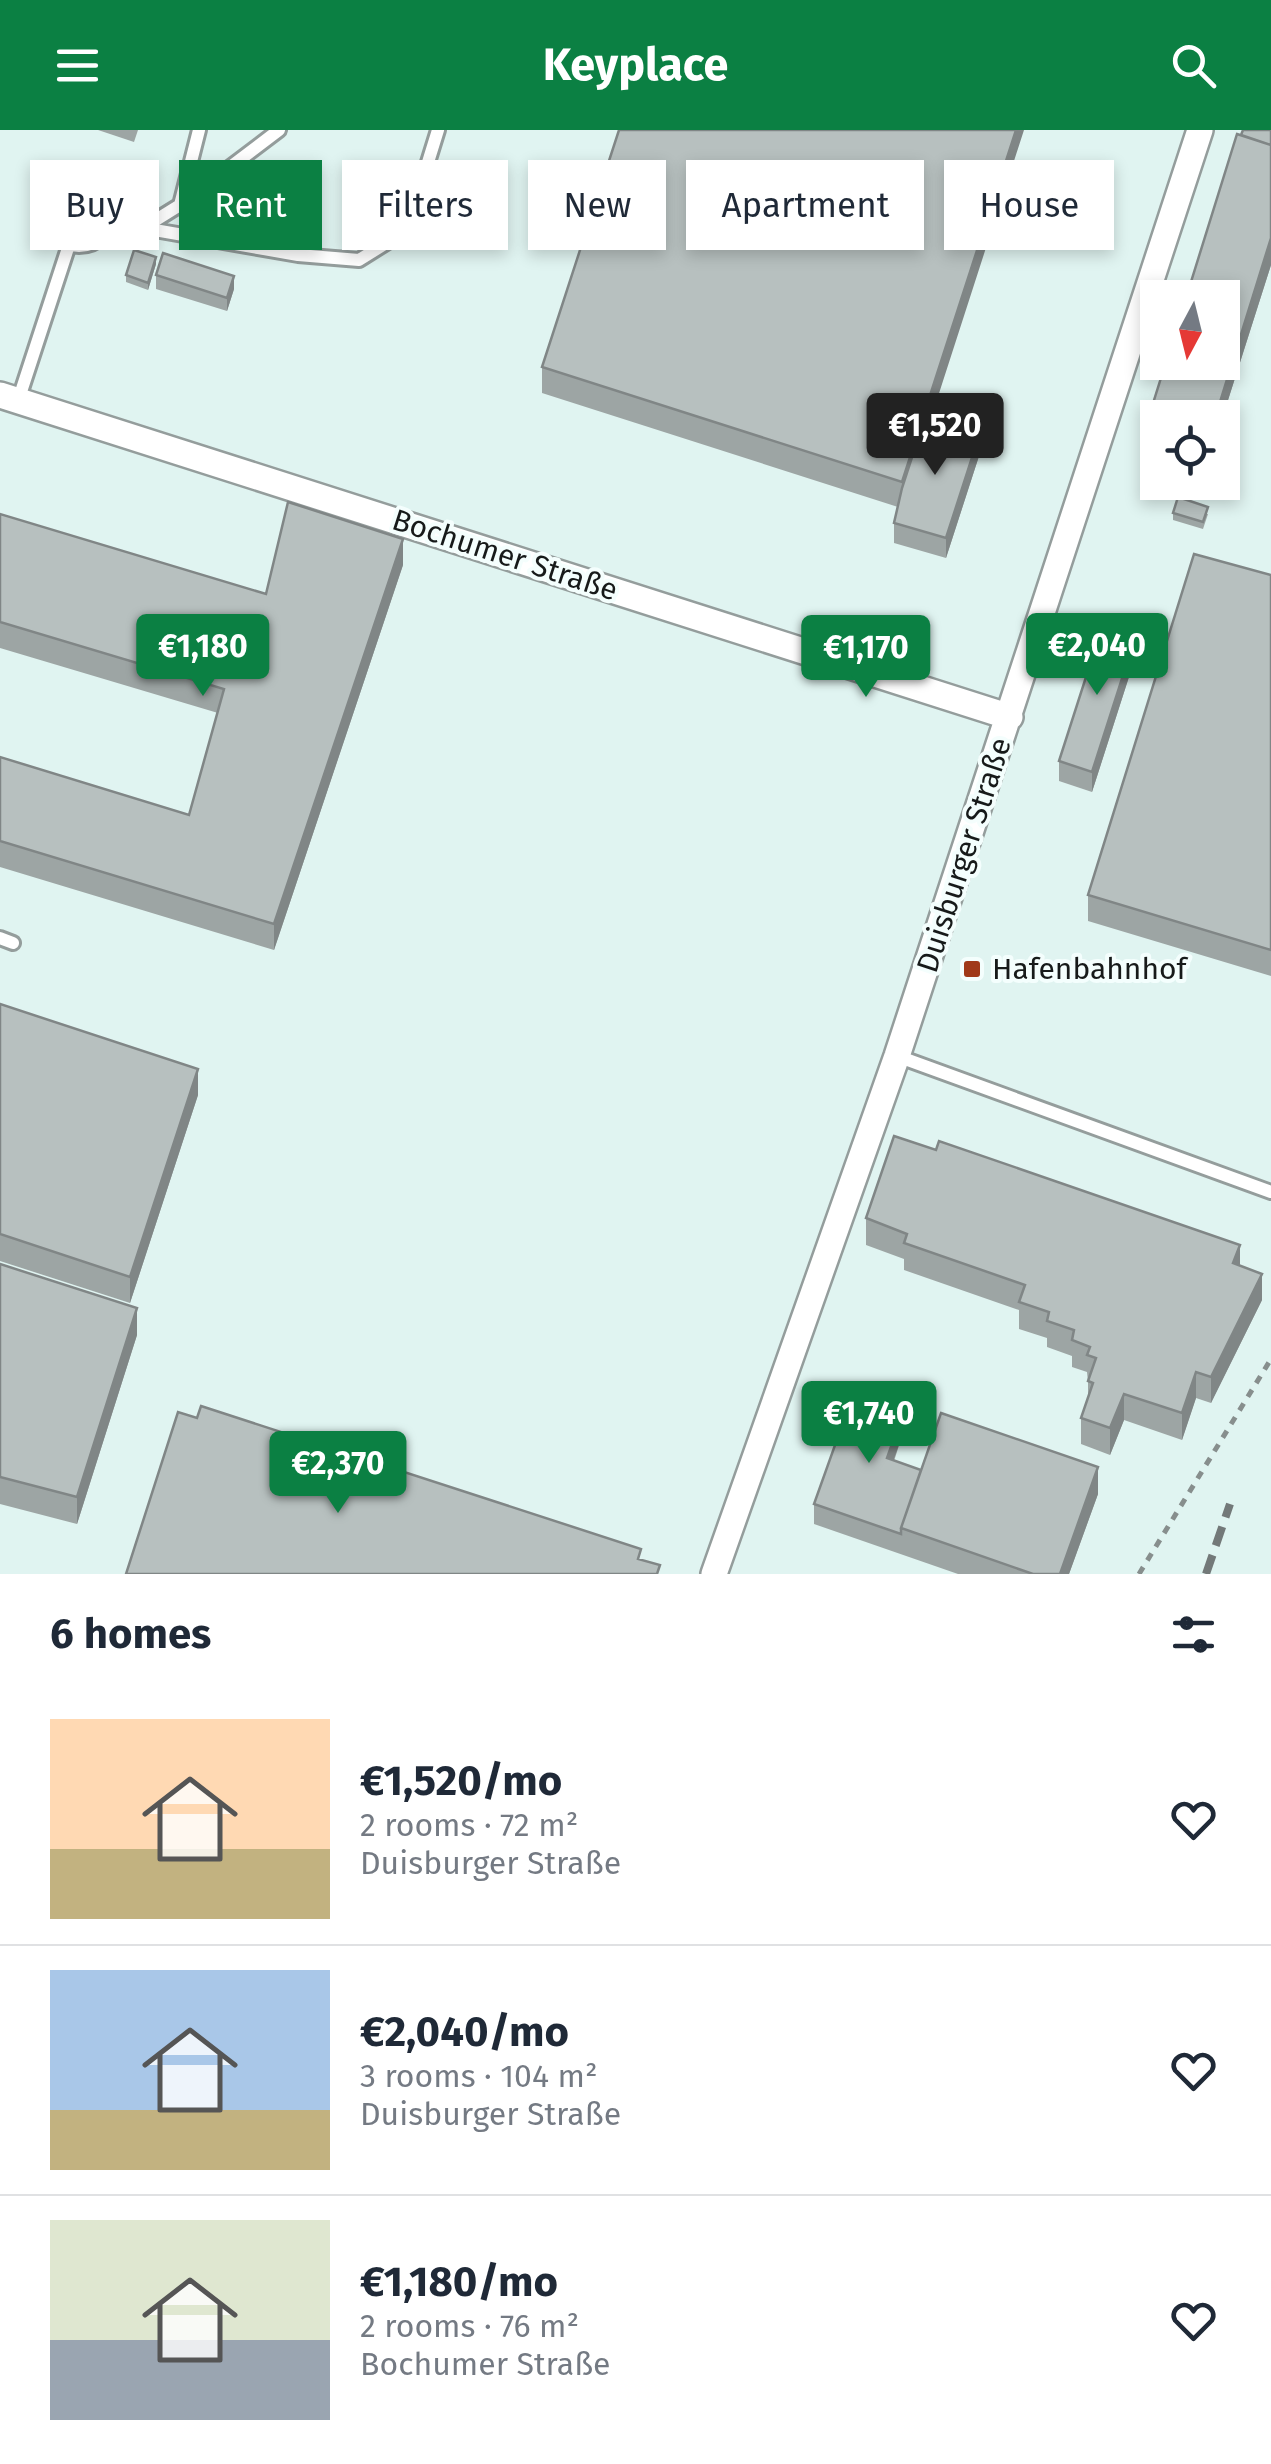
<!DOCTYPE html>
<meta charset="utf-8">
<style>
:root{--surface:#fff;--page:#f2f2f3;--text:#1f2937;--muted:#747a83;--line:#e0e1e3;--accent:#0b8043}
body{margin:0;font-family:"Fira Sans",sans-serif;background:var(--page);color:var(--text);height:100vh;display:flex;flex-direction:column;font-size:38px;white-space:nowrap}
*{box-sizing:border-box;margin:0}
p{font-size:32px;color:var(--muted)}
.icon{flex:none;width:55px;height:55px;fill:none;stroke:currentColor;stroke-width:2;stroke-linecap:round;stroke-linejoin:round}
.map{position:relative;height:1444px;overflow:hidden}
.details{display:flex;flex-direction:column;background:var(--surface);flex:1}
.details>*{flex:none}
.banner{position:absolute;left:30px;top:30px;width:1212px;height:90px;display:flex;gap:20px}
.needle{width:65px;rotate:187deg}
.fabs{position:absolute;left:1140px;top:150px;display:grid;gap:20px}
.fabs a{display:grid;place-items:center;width:100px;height:100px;border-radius:0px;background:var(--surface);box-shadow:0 5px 15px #0003;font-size:50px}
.price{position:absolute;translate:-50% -85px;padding:0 22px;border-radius:10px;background:var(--accent);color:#fff;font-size:32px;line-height:65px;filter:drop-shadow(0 2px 5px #0008)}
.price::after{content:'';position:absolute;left:50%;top:60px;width:30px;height:22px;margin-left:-15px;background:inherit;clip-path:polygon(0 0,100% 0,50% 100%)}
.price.current{background:#222;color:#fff}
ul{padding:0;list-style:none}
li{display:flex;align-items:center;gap:30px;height:250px;padding:0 50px}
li+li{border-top:2px solid var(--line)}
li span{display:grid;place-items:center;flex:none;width:280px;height:200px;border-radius:0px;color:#555}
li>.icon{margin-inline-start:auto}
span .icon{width:120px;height:120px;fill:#fffc;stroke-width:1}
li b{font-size:42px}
h2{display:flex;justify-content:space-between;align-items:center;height:120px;padding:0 50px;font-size:42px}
.tag{padding:0 35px;border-radius:0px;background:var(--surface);box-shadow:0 5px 15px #0003;font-size:35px;line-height:90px}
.tag.current{background:var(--accent);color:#fff}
header{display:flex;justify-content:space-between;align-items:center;height:130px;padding:0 50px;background:var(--accent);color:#fff;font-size:45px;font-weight:700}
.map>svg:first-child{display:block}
</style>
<header><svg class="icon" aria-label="menu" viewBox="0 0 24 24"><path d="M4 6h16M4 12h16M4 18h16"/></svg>Keyplace<svg class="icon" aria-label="search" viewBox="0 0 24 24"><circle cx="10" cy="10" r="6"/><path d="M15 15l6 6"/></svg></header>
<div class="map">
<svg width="1271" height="1444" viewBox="0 0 1271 1444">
<rect width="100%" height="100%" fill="#f4fefd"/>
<path fill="#e0f4f1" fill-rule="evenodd" d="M 0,0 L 1271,0 L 1271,1444 L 0,1444 ZM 1158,168 L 1222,168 L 1222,232 L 1158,232 ZM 1158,288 L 1222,288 L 1222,352 L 1158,352 Z"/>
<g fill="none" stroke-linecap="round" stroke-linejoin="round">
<defs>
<path id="service" d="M45 82a34 34 0 1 1 68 0a34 34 0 1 1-68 0Z
M 180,75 L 199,0
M 110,96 L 143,98 L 298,125 L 359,130 L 407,100 L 438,0
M 143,98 L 180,75 L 279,0
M 18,271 L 69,115
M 0,808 L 13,813
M 897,926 L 1271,1062"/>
<path id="minor" d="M 0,265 L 1010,587
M 714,1444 L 897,926 L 1200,0"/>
</defs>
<use href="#service" stroke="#949d9c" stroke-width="18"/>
<use href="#minor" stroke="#949d9c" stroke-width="30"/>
<path stroke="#878e8d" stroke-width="5" stroke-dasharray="8 8" stroke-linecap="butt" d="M 1139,1444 L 1271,1229"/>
<use href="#service" stroke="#fff" stroke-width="12"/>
<use href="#minor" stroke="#fff" stroke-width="25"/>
<path stroke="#737979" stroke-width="8" stroke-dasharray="20 10" stroke-linecap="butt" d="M 1206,1444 L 1230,1374"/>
</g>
<path fill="#9da5a4" d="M 98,0 L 138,0 L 134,12 Z
M 1271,0 L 1271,135 L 1222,289 L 1158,288 L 1158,312 L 1150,309 L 1150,283 L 1241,5 Z
M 156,134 L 148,160 L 126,152 L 126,145 Z
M 156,145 L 234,159 L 227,181 L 156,159 Z
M 542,237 L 931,289 L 979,326 L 946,428 L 894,413 L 894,393 L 898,377 L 542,263 Z
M 1173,383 L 1208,384 L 1203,399 L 1173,390 Z
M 0,384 L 266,464 L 403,435 L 274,820 L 0,737 L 0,627 L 189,685 L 218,583 L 0,518 Z
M 1271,445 L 1271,846 L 1088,791 L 1088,765 Z
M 1136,525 L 1092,662 L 1059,651 L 1059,631 Z
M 0,874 L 198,965 L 130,1173 L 0,1131 Z
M 866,1088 L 1240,1136 L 1262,1170 L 1211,1273 L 1196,1268 L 1182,1310 L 1124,1290 L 1110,1325 L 1081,1314 L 1081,1288 L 1088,1267 L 1088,1252 L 1087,1242 L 1072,1237 L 1072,1226 L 1047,1217 L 1047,1208 L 1019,1199 L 1019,1180 L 904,1140 L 904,1129 L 866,1115 Z
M 0,1134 L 137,1205 L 77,1394 L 0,1374 Z
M 905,1297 L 894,1331 L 921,1340 L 1098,1364 L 1069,1444 L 958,1444 L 814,1394 L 814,1374 Z"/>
<path fill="#808686" d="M 1016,0 L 1024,0 L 902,378 L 902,352 Z
M 1271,108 L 1271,135 L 1222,289 L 1215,288 Z
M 156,127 L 156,134 L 148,160 L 148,153 Z
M 234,146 L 234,159 L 227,181 L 227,168 Z
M 979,306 L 979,326 L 946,428 L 946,408 Z
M 403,409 L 403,435 L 274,820 L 274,794 Z
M 1136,505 L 1136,525 L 1092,662 L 1092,642 Z
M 198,939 L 198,965 L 130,1173 L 130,1147 Z
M 1240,1115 L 1240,1142 L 1233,1133 Z
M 1262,1144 L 1262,1170 L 1211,1273 L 1211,1247 Z
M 137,1178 L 137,1205 L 77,1394 L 77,1367 Z
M 1196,1242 L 1196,1268 L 1182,1310 L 1182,1283 Z
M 1124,1264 L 1124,1290 L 1110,1325 L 1110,1298 Z
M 905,1277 L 905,1297 L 887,1349 L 887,1328 Z
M 1098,1337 L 1098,1364 L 1069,1444 L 1060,1444 Z"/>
<path fill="#b7c0bf" stroke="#808686" stroke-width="2.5" d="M 619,0 L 1016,0 L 902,352 L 542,237 Z
M 1243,0 L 1271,0 L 1271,15 L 1241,5 Z
M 1237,4 L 1271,15 L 1271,108 L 1215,288 L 1164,288 L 1150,283 L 1166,232 L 1222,232 L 1222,168 L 1186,168 Z
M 134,120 L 156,127 L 148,153 L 126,145 Z
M 163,123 L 234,146 L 227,168 L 156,145 Z
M 925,287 L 979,306 L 946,408 L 894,393 L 902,358 Z
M 1178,367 L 1208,377 L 1203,392 L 1173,383 Z
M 288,372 L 403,409 L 274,794 L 0,711 L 0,627 L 189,685 L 224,559 L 0,492 L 0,384 L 266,464 Z
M 1194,424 L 1271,445 L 1271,820 L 1088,765 Z
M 1103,494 L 1136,505 L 1092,642 L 1059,631 Z
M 0,874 L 198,939 L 130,1147 L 0,1104 Z
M 894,1006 L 936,1020 L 939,1011 L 1240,1115 L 1233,1133 L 1262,1144 L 1211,1247 L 1196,1242 L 1182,1283 L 1124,1264 L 1110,1298 L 1081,1288 L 1093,1253 L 1088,1251 L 1096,1228 L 1087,1225 L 1090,1217 L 1072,1210 L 1074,1200 L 1047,1191 L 1049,1182 L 1019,1172 L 1025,1155 L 904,1113 L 907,1104 L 866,1088 Z
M 0,1134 L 137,1178 L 77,1367 L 0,1347 Z
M 855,1259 L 905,1277 L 887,1328 L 921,1340 L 901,1398 L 901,1404 L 814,1374 Z
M 201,1276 L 641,1419 L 638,1429 L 660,1435 L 657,1444 L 126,1444 L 178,1282 L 197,1288 Z
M 941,1283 L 1098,1337 L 1060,1444 L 1033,1444 L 901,1398 Z"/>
<rect fill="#a03919" stroke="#f4fefd" stroke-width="4" x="962" y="829" width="20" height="20" rx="5"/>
<g text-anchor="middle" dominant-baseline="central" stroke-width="8" stroke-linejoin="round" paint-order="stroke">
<g font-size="30" fill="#171a1a" stroke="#f4fefd">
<text transform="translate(505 425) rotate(18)">Bochumer Straße</text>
<text transform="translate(964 725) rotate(-72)">Duisburger Straße</text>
</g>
<g font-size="30" fill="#171a1a" stroke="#f4fefd" text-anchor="start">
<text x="992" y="839">Hafenbahnhof</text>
</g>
</g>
</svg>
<div class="fabs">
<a><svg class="needle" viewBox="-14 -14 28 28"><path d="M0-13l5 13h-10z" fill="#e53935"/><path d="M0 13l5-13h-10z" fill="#747a83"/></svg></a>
<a><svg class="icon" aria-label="locate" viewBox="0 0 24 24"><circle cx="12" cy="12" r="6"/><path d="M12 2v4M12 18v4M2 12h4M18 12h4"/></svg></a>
</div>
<b class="price current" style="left:935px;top:348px">€1,520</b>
<b class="price" style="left:1097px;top:568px">€2,040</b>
<b class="price" style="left:203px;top:569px">€1,180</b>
<b class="price" style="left:866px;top:570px">€1,170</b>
<b class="price" style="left:869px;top:1336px">€1,740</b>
<b class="price" style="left:338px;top:1386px">€2,370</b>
<div class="banner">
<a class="tag">Buy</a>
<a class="tag current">Rent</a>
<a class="tag">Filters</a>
<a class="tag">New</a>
<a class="tag">Apartment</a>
<a class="tag">House</a>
</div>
</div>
<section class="details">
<h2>6 homes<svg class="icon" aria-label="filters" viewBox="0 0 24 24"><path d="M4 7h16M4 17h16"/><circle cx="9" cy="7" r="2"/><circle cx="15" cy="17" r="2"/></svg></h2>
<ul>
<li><span style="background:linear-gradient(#ffd9b3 65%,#c2b280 0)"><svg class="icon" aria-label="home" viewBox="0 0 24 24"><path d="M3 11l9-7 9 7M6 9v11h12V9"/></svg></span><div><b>€1,520/mo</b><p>2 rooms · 72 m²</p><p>Duisburger Straße</p></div><svg class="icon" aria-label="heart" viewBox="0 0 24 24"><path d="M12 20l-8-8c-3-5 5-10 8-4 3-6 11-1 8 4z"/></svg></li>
<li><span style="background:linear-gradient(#a9c7e8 70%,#c2b280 0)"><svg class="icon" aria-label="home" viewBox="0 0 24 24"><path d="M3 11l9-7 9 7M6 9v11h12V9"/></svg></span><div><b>€2,040/mo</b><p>3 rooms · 104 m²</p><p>Duisburger Straße</p></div><svg class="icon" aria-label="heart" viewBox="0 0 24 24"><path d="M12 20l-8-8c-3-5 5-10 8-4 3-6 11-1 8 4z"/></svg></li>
<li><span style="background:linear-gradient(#dfe7d0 60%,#9aa5b1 0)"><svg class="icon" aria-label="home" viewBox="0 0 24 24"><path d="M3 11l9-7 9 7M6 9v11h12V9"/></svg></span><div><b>€1,180/mo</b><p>2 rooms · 76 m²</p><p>Bochumer Straße</p></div><svg class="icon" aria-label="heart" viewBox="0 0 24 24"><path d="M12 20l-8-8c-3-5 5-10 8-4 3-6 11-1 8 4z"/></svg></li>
</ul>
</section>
